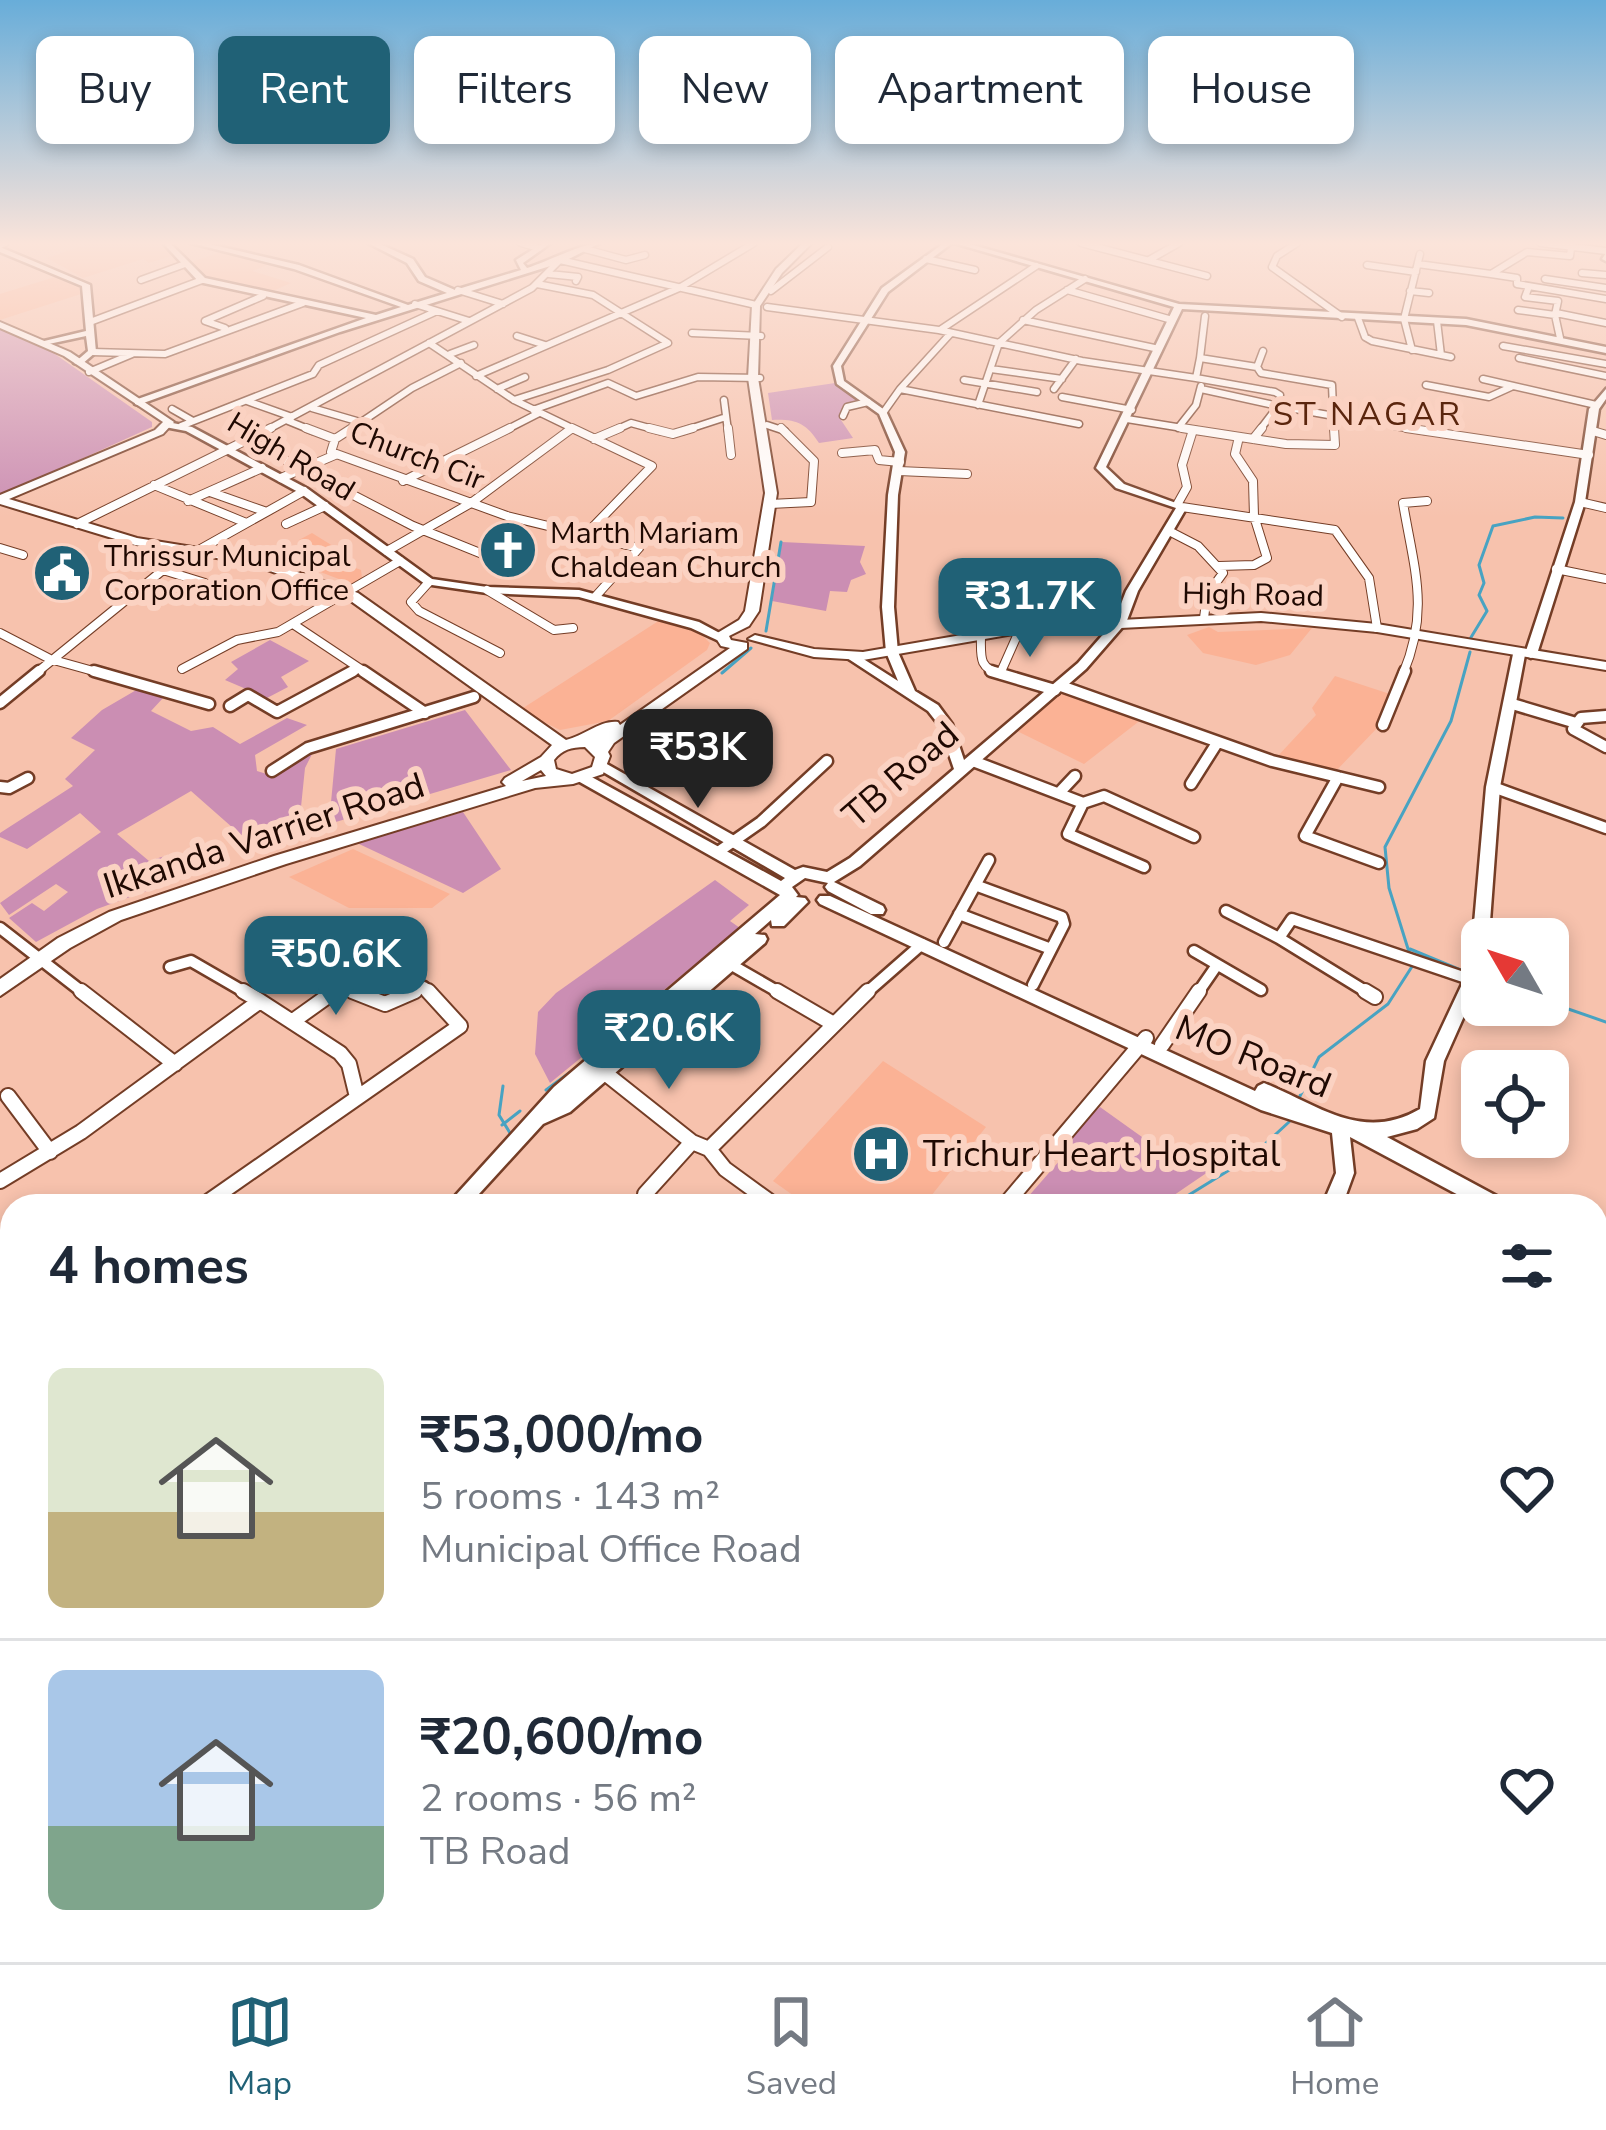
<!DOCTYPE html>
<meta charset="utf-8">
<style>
:root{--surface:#fff;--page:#f2f2f3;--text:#1f2937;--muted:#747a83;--line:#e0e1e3;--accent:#206176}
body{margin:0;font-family:"Nunito Sans",sans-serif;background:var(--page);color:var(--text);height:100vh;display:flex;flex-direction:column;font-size:45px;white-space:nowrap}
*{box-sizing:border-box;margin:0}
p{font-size:39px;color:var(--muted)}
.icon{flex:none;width:66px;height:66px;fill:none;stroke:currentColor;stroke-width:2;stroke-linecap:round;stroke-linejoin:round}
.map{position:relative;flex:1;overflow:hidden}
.side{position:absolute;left:0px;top:1194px;width:1608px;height:768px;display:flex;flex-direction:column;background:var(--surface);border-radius:36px 36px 0 0;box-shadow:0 6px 18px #0003}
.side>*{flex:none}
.top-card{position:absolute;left:36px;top:36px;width:1536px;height:108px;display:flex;gap:24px}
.needle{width:78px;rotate:309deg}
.buttons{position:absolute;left:1461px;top:918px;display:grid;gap:24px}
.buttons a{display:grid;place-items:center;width:108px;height:108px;border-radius:18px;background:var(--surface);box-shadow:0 6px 18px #0003;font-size:60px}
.price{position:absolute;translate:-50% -102px;padding:0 27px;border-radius:24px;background:var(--accent);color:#fff;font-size:39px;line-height:78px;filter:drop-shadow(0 3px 6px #0008)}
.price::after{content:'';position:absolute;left:50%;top:72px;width:36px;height:27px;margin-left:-18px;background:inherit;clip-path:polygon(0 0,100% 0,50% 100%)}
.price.current{background:#222;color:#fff}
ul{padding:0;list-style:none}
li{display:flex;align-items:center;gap:36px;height:300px;padding:0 48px}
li+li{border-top:3px solid var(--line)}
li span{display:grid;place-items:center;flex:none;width:336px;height:240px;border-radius:18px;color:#555}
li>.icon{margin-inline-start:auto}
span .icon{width:144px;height:144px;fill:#fffc;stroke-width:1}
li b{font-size:51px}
h2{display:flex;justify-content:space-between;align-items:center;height:144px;padding:0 48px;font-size:51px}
.pill{padding:0 42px;border-radius:18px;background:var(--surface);box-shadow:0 6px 18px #0003;font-size:42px;line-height:108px}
.pill.current{background:var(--accent);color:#fff}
.tabs{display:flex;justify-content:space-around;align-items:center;height:168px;border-top:3px solid var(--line);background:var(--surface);font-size:33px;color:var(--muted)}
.tabs a{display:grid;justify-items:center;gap:6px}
.tabs .current{color:var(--accent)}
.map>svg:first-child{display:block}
</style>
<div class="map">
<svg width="1606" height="1962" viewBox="0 0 1606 1962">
<rect width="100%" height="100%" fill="#f7c2ad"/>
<path fill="#fbb295" d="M 91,243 L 164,243 L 171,256 L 149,263 L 143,259 L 83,278 L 47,258 Z
M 224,251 L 270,264 L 252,271 L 291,283 L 264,295 L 210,281 L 186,264 Z
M 58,276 L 77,281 L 81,294 L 0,320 L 0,294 Z
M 312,533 L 349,556 L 352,559 L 345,564 L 361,570 L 362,578 L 352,584 L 286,559 L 307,545 L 299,540 Z
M 660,620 L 698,631 L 710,643 L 707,650 L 608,721 L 560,730 L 520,710 Z
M 1209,627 L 1218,632 L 1312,628 L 1290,655 L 1256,665 L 1203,653 L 1187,635 Z
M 1335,676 L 1393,695 L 1379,726 L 1334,773 L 1276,758 L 1316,715 L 1312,708 Z
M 1061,691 L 1142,719 L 1084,764 L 1017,731 Z
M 353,849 L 450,894 L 432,908 L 349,908 L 289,877 Z
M 883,1061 L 986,1127 L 923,1206 L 808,1206 L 773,1181 Z"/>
<path fill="#cb8eb3" d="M 0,329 L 52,352 L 152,422 L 152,427 L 0,496 Z
M 835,383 L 861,401 L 843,406 L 839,417 L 853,438 L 819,443 C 806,423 796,419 772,420 L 768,393 Z
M 782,542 L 865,546 L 860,562 L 866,574 L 851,580 L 847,592 L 830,591 L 826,611 L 772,601 Z
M 270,640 L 309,661 L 281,677 L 288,687 L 267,698 L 225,680 L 238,669 L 231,662 Z
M 138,689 L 163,698 L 151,711 L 191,731 L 213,727 L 240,744 L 287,718 L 307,725 L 255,755 L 257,771 L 273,776 L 313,752 L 305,768 L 298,836 L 258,850 L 191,791 L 117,834 L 149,861 L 171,854 L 193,874 L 97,909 L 36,942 L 9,918 L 32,903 L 44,911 L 68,892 L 56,884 L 9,915 L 0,903 L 101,832 L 80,813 L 27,849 L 0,837 L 0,833 L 73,786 L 65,779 L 95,750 L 71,738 L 102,710 Z
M 465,710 L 511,770 L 329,824 L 336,749 Z
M 463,812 L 501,869 L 463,893 L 357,843 Z
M 715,880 L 749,905 L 730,921 L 740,928 L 550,1083 L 535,1054 L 538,1012 L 556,993 Z
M 1100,1107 L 1184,1167 L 1191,1157 L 1224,1155 L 1227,1159 L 1158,1206 L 1020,1206 L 1068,1151 L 1076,1129 Z"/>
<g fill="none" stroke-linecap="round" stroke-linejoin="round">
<path stroke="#48a3c2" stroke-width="3" d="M 766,631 L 781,542
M 1470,639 L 1487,611 L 1479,595 L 1484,583 L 1479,565 L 1493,526 L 1535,517 L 1563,518
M 722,673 L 751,648
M 1410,949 L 1463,971
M 1409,952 L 1389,888 L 1385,847 L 1451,721 L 1470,652
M 1548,1002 L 1606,1022
M 503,1086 L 499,1115 L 510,1133
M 546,1090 L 584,1062
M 1300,1096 L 1319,1057 L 1388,1004 L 1413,965
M 502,1125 L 520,1111
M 1171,1206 L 1252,1156 L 1289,1122"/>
<path stroke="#48a3c2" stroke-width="4.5" d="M 967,1962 L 988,1950"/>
<defs>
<path id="street-far4" d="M 521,243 L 539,248
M 1081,243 L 1207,276
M 1297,243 L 1277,256 L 1272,267 L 1342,317
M 1541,243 L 1606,251
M 0,245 L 5,243
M 1571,248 L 1570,256 L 1527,252 L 1491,274 L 1517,278 L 1517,284 L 1606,299
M 585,249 L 626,260 L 645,255
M 926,259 L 975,270
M 1149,260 L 1179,243
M 1418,264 L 1491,274
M 1367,265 L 1416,272
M 1582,273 L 1606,275
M 549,274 L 578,277 L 576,281
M 1545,279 L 1606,288
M 141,280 L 185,264
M 1528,289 L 1525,297 L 1558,301 L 1555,315
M 458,290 L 503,304
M 1067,290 L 1172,320
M 771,291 L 828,247
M 1410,291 L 1429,293
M 415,304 L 469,321
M 767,307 L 939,330 L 1082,361 L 1196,378 L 1200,358 L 1257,367 L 1263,351
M 1518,310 L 1555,315 L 1560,338
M 1556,313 L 1606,323
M 1358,318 L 1365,337 L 1372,341 L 1451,357
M 1023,320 L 1159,349
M 1437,321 L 1441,355
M 90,322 L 202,280
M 225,328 L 205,321 L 263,296
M 940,330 L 1036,266
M 692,333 L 761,336
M 517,336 L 545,345
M 429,343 L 514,400 L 578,431
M 1503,346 L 1606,364
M 1412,350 L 1404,319 L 1420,254
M 92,352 L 165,354 L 303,303
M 450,354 L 474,345
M 1200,358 L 1205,316
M 1519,358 L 1606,376
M 1257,367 L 1261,373 L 1332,385 L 1334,431
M 991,369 L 1062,379
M 89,372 L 132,354
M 476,376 L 679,288 L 754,243
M 1196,378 L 1275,392 L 1280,395 L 1278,406 L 1334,416
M 1483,379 L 1596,405
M 964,380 L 1037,392
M 1426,385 L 1489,397 L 1511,387
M 497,389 L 525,377
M 900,389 L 951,333
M 1054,389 L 1076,359
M 1201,389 L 1278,406 L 1259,431
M 1062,397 L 1132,410
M 514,400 L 608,370 L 668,343 L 593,295 L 537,284
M 724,400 L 728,431
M 247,401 L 292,417
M 978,405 L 999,343 L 1036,310 L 1085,279
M 312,408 L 360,422
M 172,409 L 193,421
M 533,410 L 608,383 L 636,396 L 698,377 L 760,378
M 883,413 L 900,389 L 1079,424
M 843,416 L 847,407 L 868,402
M 1127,419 L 1201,431
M 286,420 L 313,431
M 767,425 L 785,431
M 181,426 L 313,374 L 319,365 L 437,311
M 1395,426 L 1426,431
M 1178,428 L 1196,405 L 1201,386
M 265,431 L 532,288 L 560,260 L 756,305
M 348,431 L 412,388 L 461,363
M 504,431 L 539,413
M 613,431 L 631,423 L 660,431
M 683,431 L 723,418"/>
<path id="street-far3" d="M 306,428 L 335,439
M 352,428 L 335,439 L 331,452 L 507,516 L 639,548 L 595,597
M 572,428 L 652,466 L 585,535
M 649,428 L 673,434 L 693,428
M 728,428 L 731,455
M 1182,428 L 1286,444 L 1335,445 L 1334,428
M 1406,428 L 1589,455
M 1593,431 L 1606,435
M 245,439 L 413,526 L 522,570
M 594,439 L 620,428
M 1253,439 L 1262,428
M 842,453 L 875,450 L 879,460 L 900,462
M 899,471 L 967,474
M 281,478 L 335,455
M 403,481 L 510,428
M 154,485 L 244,522
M 210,492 L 264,511
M 188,501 L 262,468
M 1580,502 L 1606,508
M 1178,503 L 1187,487 L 1182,465 L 1193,430
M 770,504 L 811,502 L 814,461 L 781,428
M 1182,507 L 1335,530 L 1369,578 L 1377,628
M 77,524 L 271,428
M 286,524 L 325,506
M 1169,531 L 1198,546 L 1223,573 L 1207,595 L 1204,618
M 0,548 L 23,555
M 387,551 L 471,503 L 571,429
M 1219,566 L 1254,565 L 1267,558 L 1254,516 L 1253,481 L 1235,454 L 1239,437
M 1556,569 L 1606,579
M 163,570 L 205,583
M 429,582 L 411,602 L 419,611 L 500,653
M 487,590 L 554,630 L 573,628
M 293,624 L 368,674
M 0,633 L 50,659 L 104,674
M 981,635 C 981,657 978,668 1001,674
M 182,669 L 237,640 L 278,632 L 400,561
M 35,674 L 163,570 L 304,491
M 348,674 L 358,669
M 1000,674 L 1020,629
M 1403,674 C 1430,610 1414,569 1403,503 L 1427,501"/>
<path id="street-far2" d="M 94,671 L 209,704
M 363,671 L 425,713
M 991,671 L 1055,690
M 1061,686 L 1272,761 L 1379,787
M 0,703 L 39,671
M 1509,703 L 1576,723
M 230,706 L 248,695 L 277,712 L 353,671
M 1606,716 L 1581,718 L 1573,729 L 1606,747
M 1383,725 L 1405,671
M 973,761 L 1083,803 L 1104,796 L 1194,837
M 272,771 L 308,748 L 474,697
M 1338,777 L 1305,836 L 1379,863
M 1191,784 L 1217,743
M 0,787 L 9,788 L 28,778
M 1493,787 L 1606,828
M 1059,793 L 1075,776
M 1083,803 L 1068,834 L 1144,867
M 718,852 L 761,822 L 827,761
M 975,885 L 1062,917 L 1064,924 L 1033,985
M 1226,911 L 1279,938
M 959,914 L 1051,949
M 0,928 L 85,994
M 944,942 L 989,860
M 1194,951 L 1261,990
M 730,964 L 782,994
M 170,967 L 191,961 L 248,994
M 331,994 L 341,987 L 359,994
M 408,994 L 424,987 L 431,994
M 865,994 L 922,944
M 1197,994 L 1217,965
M 1370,994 L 1279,938 L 1292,919 L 1472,980"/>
<path id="street-far1" d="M 81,991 L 175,1064
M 243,991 L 260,1001
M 352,991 L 385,1004 L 415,991
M 777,991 L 832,1023
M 1365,991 L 1375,997
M 293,1021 L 335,991
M 1162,1045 L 1199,991
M 605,1073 L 692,1142 L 709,1149
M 8,1096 L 50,1152
M 0,1181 L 81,1132 L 260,1001 L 340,1053 L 349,1064 L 357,1097
M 645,1194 L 692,1142
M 202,1206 L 460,1026 L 428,991
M 776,1206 L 725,1169 L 709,1149 L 868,991
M 1004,1206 L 1146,1038
M 0,1341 L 12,1333"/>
<path id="street" d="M 1596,1481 L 1606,1487
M 1596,1637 L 1606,1642
M 0,1904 L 12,1895
M 1341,1950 L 1348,1962
M 254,1962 L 263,1950
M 573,1962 L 582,1950
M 1049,1962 L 1053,1950
M 1199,1962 L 1200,1950"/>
<path id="secondary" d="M 163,243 L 170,243 L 205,278 L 376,315 L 401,307 L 294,269 L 191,243 L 205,243 L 299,265 L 408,305 L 447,293 L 419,281 L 407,263 L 368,243 L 378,243 L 413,259 L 425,277 L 455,290 L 521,270 L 516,260 L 543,243 L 551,243 L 523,263 L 527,268 C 549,261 580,244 600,243 L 563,262 L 340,332 L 138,405 L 135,404 L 135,400 L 366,318 L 199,282 Z
M 944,243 L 952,243 L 888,292 L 841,366 L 844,381 L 886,411 L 905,452 L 898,495 L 894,607 L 898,652 L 915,691 L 938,705 L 952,724 L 964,760 L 1078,663 L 1114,622 L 1126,591 L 1176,508 L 1116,488 L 1096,468 L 1174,307 L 954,243 L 966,243 L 1179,304 L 1466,319 L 1606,347 L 1606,353 L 1466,325 L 1182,309 L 1106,467 L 1124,484 L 1187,507 L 1138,591 L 1126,623 L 1086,669 L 860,866 L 834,882 L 883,906 L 885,910 L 883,914 L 871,914 L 828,891 L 825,887 L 828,883 L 805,878 L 792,887 L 798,895 L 796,897 L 805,898 L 808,902 L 784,926 L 772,926 L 771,920 L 755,934 L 765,935 L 767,939 L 765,943 L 570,1112 L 543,1124 L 468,1206 L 446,1206 L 554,1087 L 780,895 L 578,781 L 578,775 L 588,775 L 781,881 L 785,878 L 593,766 L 595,763 L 605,763 L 795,870 L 803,867 L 827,872 L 850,858 L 954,769 L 939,725 L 928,711 L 844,656 L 846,653 L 854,653 L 898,681 L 886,652 L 882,607 L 888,495 L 895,452 L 879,414 L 837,384 L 833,366 L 882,288 Z
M 0,247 L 90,285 L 96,352 L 81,365 L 74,363 L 88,351 L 86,336 L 44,345 L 40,342 L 86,331 L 82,286 L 0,252 Z
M 1606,253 L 1606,261 L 1602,259 Z
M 1606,389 L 1606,399 L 1599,409 L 1585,502 L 1537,654 L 1531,658 L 1525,655 L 1500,787 L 1489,935 L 1488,939 L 1482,939 L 1480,980 L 1444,1061 L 1434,1118 L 1417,1129 L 1387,1137 L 1504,1200 L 1507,1206 L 1479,1206 L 1350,1137 L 1354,1173 L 1342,1206 L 1322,1206 L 1336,1173 L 1332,1133 L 1261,1110 L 820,904 L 817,900 L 820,896 L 830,896 L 1255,1091 L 1258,1086 L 1264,1083 C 1317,1104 1362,1143 1420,1109 L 1426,1061 L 1464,980 L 1473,935 L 1486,787 L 1513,654 L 1519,650 L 1525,654 L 1575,502 L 1589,409 Z
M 168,422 L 192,427 L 308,489 L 432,579 L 487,587 L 579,590 L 699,622 L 727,637 L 725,640 L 717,640 L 691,628 L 579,597 L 487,593 L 425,584 L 300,493 L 186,431 L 165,427 L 165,423 Z
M 1596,1261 L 1606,1265 L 1606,1287 L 1596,1282 Z
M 838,1950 L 869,1950 L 864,1962 L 833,1962 Z"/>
<path id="primary" d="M 803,243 L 812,243 L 782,273 L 760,306 L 758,378 L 777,493 L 759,611 L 749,626 L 729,636 L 731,640 L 747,643 L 747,649 L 614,743 L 608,752 L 610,756 L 603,774 L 573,784 L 535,788 L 286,864 L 121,920 L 70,948 L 0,996 L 0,979 L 58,938 L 109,912 L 274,856 L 506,786 L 502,782 L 505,778 L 541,757 L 552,745 L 348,599 L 248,563 L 135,545 L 0,504 L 0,495 L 155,430 L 163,422 L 64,356 L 0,328 L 0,322 L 70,352 L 174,422 L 163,434 L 9,499 L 137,538 L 254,557 L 358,593 L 566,740 C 584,736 600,720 618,722 L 620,725 L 730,648 L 721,646 L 714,635 L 739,620 L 745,611 L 765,493 L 748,378 L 752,306 L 776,269 ZM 585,747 L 595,757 L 592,767 L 572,774 L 556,769 L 554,760 C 562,750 571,747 585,747 ZM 541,770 L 546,776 L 522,781 Z
M 1261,613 L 1377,624 L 1606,662 L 1606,670 L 1377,632 L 1261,621 L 1020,633 L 863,660 L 814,657 L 748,639 L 755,635 L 814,649 L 863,652 L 1020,625 Z
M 0,1661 L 10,1665 L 12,1671 L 12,1730 L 2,1726 L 0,1721 Z
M 117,1950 L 156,1950 L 162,1962 L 123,1962 Z"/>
</defs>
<use href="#street-far4" stroke="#743d26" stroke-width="9"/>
<use href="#street-far3" stroke="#743d26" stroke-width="10"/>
<use href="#street-far2" stroke="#743d26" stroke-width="15"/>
<use href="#street-far1" stroke="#743d26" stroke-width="18"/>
<use href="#street" stroke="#743d26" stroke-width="22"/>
<use href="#secondary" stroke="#743d26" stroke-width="5"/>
<use href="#primary" stroke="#743d26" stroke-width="4"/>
<use href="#street-far4" stroke="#fff" stroke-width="6"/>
<use href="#street-far3" stroke="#fff" stroke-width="8"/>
<use href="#street-far2" stroke="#fff" stroke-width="10"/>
<use href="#street-far1" stroke="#fff" stroke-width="14"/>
<use href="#street" stroke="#fff" stroke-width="18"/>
<use href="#secondary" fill="#fff" fill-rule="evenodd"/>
<use href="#primary" fill="#fff" fill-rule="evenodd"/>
</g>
<linearGradient id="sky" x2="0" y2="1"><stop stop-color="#68add9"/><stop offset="0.47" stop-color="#fbe4da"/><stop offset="1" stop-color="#fbe4da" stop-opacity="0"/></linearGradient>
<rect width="1606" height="518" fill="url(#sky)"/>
<defs>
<symbol id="church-disc" viewBox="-11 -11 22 22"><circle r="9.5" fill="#206176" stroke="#fbd2c2"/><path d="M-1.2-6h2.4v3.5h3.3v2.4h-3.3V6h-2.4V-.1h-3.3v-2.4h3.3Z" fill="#fff"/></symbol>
<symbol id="civic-disc" viewBox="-11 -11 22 22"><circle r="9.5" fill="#206176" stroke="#fbd2c2"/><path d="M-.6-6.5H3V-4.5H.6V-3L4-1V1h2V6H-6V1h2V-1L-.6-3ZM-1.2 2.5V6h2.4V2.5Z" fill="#fff"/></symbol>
<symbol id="hospital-disc" viewBox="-11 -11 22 22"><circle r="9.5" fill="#206176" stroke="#fbd2c2"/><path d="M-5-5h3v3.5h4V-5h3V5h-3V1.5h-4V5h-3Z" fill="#fff"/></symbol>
</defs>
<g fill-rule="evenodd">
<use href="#church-disc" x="475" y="517" width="66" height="66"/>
<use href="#civic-disc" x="29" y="540" width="66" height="66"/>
<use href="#hospital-disc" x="848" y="1121" width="66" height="66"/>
</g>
<g text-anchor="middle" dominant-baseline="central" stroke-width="12" stroke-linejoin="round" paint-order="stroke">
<g font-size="30" fill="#1f0902" stroke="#fbd2c2">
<text transform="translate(417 456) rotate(21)">Church Cir</text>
<text transform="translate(291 457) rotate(31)">High Road</text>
<text transform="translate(1253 595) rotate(1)">High Road</text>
</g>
<g font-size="30" fill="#1f0902" stroke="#fbd2c2" text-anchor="start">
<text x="550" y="533">Marth Mariam<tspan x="550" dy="34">Chaldean Church</tspan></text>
<text x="104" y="556">Thrissur Municipal<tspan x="104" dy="34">Corporation Office</tspan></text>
</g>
<g font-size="33" letter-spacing="3" fill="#5a250d" stroke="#fbd2c2">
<text x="1368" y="414">ST NAGAR</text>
</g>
<g font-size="36" fill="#1f0902" stroke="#fbd2c2">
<text transform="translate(901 775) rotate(-41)">TB Road</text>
<text transform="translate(264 836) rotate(-18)">Ikkanda Varrier Road</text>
<text transform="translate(1253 1057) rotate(22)">MO Roard</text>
</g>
<g font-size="36" fill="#1f0902" stroke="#fbd2c2" text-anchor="start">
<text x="923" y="1154">Trichur Heart Hospital</text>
</g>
</g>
</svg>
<div class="buttons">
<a><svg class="needle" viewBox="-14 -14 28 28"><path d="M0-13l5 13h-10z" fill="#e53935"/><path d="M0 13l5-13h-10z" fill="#747a83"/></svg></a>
<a><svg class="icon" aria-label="locate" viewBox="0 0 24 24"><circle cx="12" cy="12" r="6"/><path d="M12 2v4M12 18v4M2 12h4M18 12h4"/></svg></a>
</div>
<b class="price" style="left:1030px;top:660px">₹31.7K</b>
<b class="price current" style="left:698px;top:811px">₹53K</b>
<b class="price" style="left:336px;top:1018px">₹50.6K</b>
<b class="price" style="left:669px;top:1092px">₹20.6K</b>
<div class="top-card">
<a class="pill">Buy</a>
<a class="pill current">Rent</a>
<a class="pill">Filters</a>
<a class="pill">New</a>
<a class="pill">Apartment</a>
<a class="pill">House</a>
</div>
<section class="side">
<h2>4 homes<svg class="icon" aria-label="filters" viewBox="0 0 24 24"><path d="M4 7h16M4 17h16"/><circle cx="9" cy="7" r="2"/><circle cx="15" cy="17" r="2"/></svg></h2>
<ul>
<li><span style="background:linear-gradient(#dfe7d0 60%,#c2b280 0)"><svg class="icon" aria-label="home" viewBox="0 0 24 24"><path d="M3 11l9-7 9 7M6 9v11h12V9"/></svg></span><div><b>₹53,000/mo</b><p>5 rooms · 143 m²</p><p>Municipal Office Road</p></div><svg class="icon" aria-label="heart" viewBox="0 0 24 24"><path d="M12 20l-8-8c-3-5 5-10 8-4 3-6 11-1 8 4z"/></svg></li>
<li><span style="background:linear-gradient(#a9c7e8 65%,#7fa58c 0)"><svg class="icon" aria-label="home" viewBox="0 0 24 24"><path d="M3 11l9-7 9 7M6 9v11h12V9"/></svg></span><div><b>₹20,600/mo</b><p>2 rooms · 56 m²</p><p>TB Road</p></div><svg class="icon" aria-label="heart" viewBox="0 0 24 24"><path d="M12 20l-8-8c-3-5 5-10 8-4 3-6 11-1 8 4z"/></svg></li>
</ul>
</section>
</div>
<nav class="tabs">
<a class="current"><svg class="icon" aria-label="map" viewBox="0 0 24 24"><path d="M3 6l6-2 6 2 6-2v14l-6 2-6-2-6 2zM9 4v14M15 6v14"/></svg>Map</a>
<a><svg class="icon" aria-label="saved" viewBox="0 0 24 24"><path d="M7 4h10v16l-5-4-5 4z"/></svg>Saved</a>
<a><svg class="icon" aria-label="home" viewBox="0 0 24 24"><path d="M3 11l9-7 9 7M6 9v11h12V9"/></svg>Home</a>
</nav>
